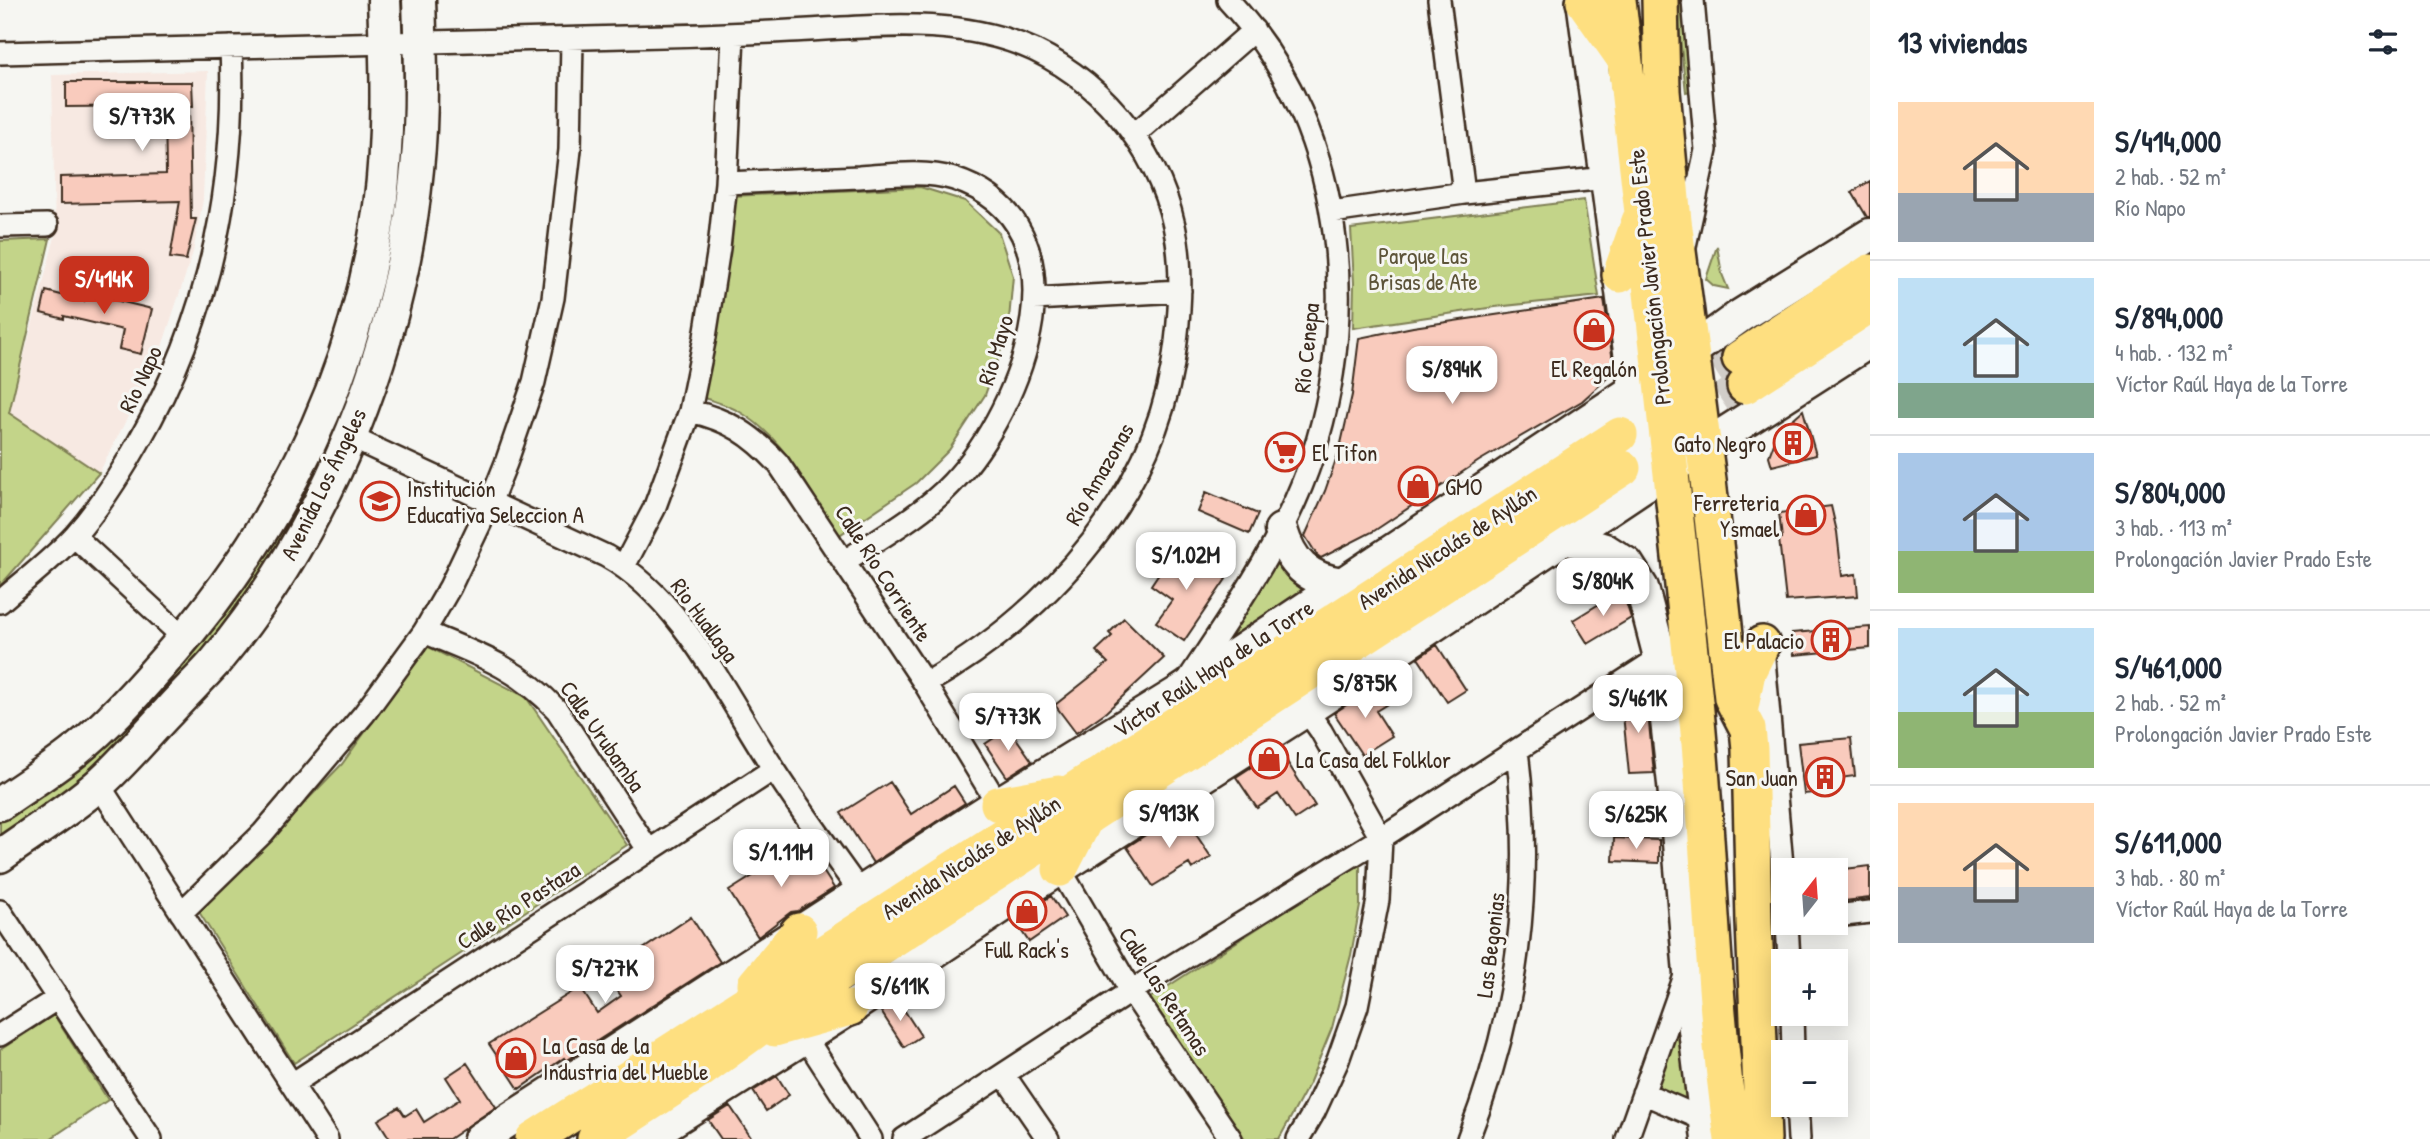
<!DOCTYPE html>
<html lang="es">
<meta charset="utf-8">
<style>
:root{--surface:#fff;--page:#f2f2f3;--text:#1f2937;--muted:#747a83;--line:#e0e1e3;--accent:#c8321e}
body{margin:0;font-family:"Patrick Hand",sans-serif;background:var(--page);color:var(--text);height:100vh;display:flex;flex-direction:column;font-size:26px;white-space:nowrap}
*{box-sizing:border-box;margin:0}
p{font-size:23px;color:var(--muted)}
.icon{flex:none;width:38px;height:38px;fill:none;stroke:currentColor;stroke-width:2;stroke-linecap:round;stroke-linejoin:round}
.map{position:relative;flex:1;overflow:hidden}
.sheet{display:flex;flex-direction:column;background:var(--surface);width:560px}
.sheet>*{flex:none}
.needle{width:46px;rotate:17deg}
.fabs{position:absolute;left:1771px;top:858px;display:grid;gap:14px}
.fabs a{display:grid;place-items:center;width:77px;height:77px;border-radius:0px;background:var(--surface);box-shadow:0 4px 18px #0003;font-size:35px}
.price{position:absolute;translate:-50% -60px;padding:0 16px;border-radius:14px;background:#fff;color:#222;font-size:23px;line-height:46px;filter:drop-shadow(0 2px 4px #0008)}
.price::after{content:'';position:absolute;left:50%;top:42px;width:21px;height:16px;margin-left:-10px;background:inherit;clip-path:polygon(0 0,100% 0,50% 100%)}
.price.selected{background:var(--accent);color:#fff}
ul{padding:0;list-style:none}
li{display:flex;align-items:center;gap:21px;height:175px;padding:0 28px}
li+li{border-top:2px solid var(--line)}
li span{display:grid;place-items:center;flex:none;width:196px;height:140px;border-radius:0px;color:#555}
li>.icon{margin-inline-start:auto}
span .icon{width:84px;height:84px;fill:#fffc;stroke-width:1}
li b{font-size:30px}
h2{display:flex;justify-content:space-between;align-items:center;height:84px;padding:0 28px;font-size:30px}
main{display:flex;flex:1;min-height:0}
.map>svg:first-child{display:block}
</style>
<main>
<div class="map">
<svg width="1870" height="1139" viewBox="0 0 1870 1139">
<rect width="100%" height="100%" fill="#f6f6f2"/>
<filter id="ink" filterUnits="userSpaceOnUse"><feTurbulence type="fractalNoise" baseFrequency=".0143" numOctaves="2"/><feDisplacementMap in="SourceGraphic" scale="14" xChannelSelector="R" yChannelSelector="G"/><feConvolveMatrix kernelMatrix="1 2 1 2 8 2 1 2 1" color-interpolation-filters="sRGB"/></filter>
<g filter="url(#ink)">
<path fill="#f7e9e2" d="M 208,71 L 203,200 L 193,252 L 159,356 L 99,473 L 9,413 L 55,237 L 52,75 Z"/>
<path fill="#c3d489" stroke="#7f7f54" stroke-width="2" d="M 1676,0 L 1690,0 L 1700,89 L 1686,92 Z
M 401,55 L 408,56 L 410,161 L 368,364 L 285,547 L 220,642 L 86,782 L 0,846 L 0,816 L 167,670 L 324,432 Z
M 920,187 L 965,201 L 999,233 L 1013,276 L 1008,330 L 985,395 L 949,450 L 916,483 L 838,536 C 811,493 785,438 740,412 C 728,405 712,401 699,396 L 733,196 Z
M 1584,200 L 1599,296 L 1495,307 L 1353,328 L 1354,283 L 1351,229 Z
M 50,239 L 9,413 L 99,473 L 0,586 L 0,241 Z
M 1717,246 L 1722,274 L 1728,289 L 1714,286 L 1706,279 Z
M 1277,563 L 1304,588 L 1221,645 Z
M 427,646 L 526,697 L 627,845 L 294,1063 L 199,912 L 342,764 Z
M 1360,862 L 1360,906 L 1351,955 L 1332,1028 L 1309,1084 L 1279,1139 L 1245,1139 L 1150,998 Z
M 54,1015 L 108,1100 L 50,1139 L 0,1139 L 0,1050 Z
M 1677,1019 L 1688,1102 L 1653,1087 Z"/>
<path fill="#f9cbbd" stroke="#3b2a1e" stroke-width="2" d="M 66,82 L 192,82 L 193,106 L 189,106 L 191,219 L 196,219 L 186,260 L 170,258 L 180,201 L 60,204 L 60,177 L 166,174 L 165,106 L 66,107 Z
M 1870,181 L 1870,217 L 1867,217 L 1852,192 Z
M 46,291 L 84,301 L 86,293 L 152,309 L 141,354 L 119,349 L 123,330 L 64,316 L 64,319 L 41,313 Z
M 1604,299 L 1614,368 L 1603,382 L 1582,401 L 1479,461 L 1374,531 L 1321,558 L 1317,555 L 1305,536 L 1325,491 L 1340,448 L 1352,395 L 1359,338 L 1413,327 Z
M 1803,410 L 1816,455 L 1772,466 L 1769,456 L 1778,432 Z
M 1206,492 L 1258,514 L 1249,534 L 1198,512 Z
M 1831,506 L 1837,532 L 1842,576 L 1856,574 L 1858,596 L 1786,601 L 1779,539 L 1782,538 L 1779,513 Z
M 1177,546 L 1226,579 L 1184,641 L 1156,622 L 1172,600 L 1151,585 Z
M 1622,590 L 1631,618 L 1588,644 L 1573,620 Z
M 1124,618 L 1164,658 L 1106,712 L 1076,733 L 1055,705 L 1108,663 L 1096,651 L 1112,636 L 1109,633 Z
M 1870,627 L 1870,648 L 1794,655 L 1792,633 Z
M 1437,645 L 1466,690 L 1447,702 L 1418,658 Z
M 1377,685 L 1389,703 L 1376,711 L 1392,736 L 1362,755 L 1334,713 Z
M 1640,692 L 1646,694 L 1654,773 L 1629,774 L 1622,704 Z
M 1009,728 L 1032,761 L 1007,777 L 985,744 Z
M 1851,738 L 1855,776 L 1832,779 L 1833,791 L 1804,794 L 1798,743 Z
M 1279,749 L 1315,806 L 1295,819 L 1278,794 L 1257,808 L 1236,777 Z
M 890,782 L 911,814 L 954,786 L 965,803 L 873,863 L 841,813 Z
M 1181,812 L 1211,857 L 1192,869 L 1189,864 L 1153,886 L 1127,847 Z
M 1614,838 L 1659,840 L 1659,863 L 1613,861 Z
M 805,843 L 834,888 L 798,911 L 791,912 L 758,937 L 729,891 Z
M 1870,866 L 1870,898 L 1836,902 L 1836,870 Z
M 1051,896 L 1065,917 L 1029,942 L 1014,920 Z
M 691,917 L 720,962 L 566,1061 L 564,1058 L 519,1089 L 489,1044 L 580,987 L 597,1013 L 621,996 L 606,974 Z
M 897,999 L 921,1036 L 904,1047 L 880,1010 Z
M 467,1063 L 496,1107 L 449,1139 L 390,1139 L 378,1120 L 399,1107 L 405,1116 L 416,1109 L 424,1122 L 460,1099 L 446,1077 Z
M 777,1076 L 789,1095 L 766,1111 L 753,1091 Z
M 730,1106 L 752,1139 L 721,1139 L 708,1120 Z"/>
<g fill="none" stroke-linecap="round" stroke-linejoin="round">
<path stroke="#d1cdc8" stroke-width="35" stroke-dasharray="35 18" stroke-linecap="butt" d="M 1672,402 L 1740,358
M 1678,431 L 1745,386"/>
<defs>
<path id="street" d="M 1439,0 L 1464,193
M 0,53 C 208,46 416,44 624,37 C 679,36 735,34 790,31 C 871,27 957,15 1034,50 C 1109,86 1164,159 1177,241 C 1182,274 1180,309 1176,342 C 1160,491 1051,612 925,684
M 1134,135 L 1254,30
M 726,183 C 771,181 815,179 859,177 C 890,175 924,170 954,179 C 1093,224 1023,409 952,483 C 922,515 881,537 845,561
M 1332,212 L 1464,193 L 1606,178
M 0,226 L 47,225
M 1685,246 L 1706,150 L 1693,0
M 1034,299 L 1180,291
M 690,411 C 729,420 751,434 778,463 L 925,684 L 998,804
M 350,437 L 606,556 C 683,599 726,697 774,769 C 801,811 831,851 860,892
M 74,536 L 184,638
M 624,566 L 654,509 L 690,411 L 705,337 L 719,248 L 726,183 L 733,34
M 0,602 C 25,580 53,559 75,535 C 99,508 120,475 138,443 C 209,320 237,188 231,47
M 424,632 C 477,654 516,666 557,710 L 649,851
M 1763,648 L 1783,876
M 1186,683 C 1225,624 1266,566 1295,501 C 1367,340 1352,132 1228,0
M 99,785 L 327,1139
M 1060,869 L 1131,991 L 1231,1139
M 0,911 L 151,1139
M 181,913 L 263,833 L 364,714 L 424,632 L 450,587 L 490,503 L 506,463 L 534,382 L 553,298 L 570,150 L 572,39
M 1836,916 L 1870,912
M 1787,922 L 1789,961
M 1792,1013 L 1793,1052
M 0,1035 L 58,998
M 805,1037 L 871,1139
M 1004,1075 L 1048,1139
M 292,1084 L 774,769
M 1643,1093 L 1705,1120
M 1797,1104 L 1799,1139
M 904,1139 L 1131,991 L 1381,838 L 1670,651
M 1298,1139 L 1314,1112 L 1338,1060 L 1357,1006 L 1378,900 L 1381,838 L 1321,731 L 1306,710
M 1468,1139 C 1518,1011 1534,888 1517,751
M 1627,1139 L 1686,973"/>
<path id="secondary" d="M 1583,0 L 1635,389 L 1644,485
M 1281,530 C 1291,563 1307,579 1342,584
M 1566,538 L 1605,550 L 1627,564 L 1642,588 L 1660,657 L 1674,784 L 1694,1021 L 1708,1139
M 0,804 C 24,787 50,771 74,752 C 108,725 138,691 167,658 C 281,528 356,379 380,206 C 389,138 387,69 384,0
M 0,856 C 32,833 68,811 98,785 C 123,763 145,736 168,712 C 183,695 200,679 215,662 C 330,524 400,347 417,169 C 423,113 421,56 419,0
M 480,1139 L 998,804 L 1180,692 L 1672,365 L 1740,316 L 1870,235
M 643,1139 L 850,1008 L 1032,886 L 1306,710 L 1644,485 L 1870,341"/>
<path id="primary" d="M 1618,0 C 1645,240 1673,480 1697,721 C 1710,860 1712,1000 1732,1139
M 1660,0 L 1662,91 L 1674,221 L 1708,480 L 1732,698 L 1748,729 L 1750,749 L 1754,922 L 1763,1139
M 1584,2 L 1622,56
M 1620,275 L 1639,221
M 1740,358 L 1870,272
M 1745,386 L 1870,305
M 1741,707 L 1748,672 L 1762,644
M 998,804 L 1059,793
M 1060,869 L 1086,818
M 755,984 L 799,931
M 775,1029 L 850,1008
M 533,1139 L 771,987 L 1620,435
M 595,1139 L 700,1071 L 787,1008 L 1038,846 L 1086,818 L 1623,468"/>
</defs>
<use href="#street" stroke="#3b2a1e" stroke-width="26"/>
<use href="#secondary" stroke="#3b2a1e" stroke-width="37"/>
<use href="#primary" stroke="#3b2a1e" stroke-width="40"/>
<use href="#street" stroke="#f6f6f2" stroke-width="21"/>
<use href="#secondary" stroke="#f6f6f2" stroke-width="32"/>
<use href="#primary" stroke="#fedf80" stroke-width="35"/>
</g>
</g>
<defs>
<symbol id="shop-ring" viewBox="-11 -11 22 22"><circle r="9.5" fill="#f6f6f2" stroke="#c8321e" stroke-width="1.5"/><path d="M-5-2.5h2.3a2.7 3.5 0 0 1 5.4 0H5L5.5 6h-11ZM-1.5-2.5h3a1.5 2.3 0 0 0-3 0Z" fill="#c8321e"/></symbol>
<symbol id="building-ring" viewBox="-11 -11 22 22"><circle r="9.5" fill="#f6f6f2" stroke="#c8321e" stroke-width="1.5"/><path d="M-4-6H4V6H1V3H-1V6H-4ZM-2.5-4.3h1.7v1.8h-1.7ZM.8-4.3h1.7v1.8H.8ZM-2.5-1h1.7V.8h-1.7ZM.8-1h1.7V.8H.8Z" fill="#c8321e"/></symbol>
<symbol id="supermarket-ring" viewBox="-11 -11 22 22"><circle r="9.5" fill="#f6f6f2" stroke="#c8321e" stroke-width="1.5"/><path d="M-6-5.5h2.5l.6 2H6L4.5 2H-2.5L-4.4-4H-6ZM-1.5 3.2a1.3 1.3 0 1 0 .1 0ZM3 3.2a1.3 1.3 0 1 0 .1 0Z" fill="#c8321e"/></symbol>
<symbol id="school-ring" viewBox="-11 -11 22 22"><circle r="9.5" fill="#f6f6f2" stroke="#c8321e" stroke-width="1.5"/><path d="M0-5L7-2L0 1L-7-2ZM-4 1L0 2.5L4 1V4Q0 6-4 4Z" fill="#c8321e"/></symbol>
</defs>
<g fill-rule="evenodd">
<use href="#shop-ring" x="1572" y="308" width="44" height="44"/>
<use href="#building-ring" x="1771" y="421" width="44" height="44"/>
<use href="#supermarket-ring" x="1263" y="430" width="44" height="44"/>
<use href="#shop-ring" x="1396" y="464" width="44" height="44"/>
<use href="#school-ring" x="358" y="479" width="44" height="44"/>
<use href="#shop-ring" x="1784" y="493" width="44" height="44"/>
<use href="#building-ring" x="1809" y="618" width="44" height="44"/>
<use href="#shop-ring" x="1247" y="737" width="44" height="44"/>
<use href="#building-ring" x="1803" y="755" width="44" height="44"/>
<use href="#shop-ring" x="1005" y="889" width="44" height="44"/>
<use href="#shop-ring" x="494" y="1036" width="44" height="44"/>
</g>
<g text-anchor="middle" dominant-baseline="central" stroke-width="6" stroke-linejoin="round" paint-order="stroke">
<g font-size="23" fill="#5d5439" stroke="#f6f6f2">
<text x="1423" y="255">Parque Las<tspan x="1423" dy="26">Brisas de Ate</tspan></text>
</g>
<g font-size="23" fill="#3b2a1e" stroke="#f6f6f2">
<text transform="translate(1649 277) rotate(-96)">Prolongación Javier Prado Este</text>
<text transform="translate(1306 348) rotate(-84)">Río Cenepa</text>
<text transform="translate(995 350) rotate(-73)">Río Mayo</text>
<text transform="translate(140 379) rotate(-65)">Río Napo</text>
<text transform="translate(1099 474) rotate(-60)">Río Amazonas</text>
<text transform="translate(323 484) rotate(-64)">Avenida Los Ángeles</text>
<text transform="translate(1447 547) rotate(-33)">Avenida Nicolás de Ayllón</text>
<text transform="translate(884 573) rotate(57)">Calle Río Corriente</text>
<text transform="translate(705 620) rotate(54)">Rio Huallaga</text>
<text transform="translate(1213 668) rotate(-33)">Víctor Raúl Haya de la Torre</text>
<text transform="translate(603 736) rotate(55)">Calle Urubamba</text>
<text transform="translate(971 857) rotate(-33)">Avenida Nicolás de Ayllón</text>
<text transform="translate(518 905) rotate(-33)">Calle Río Pastaza</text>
<text transform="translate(1490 945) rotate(-83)">Las Begonias</text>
<text transform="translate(1165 991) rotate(57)">Calle Las Retamas</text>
</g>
<g font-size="23" fill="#3b2a1e" stroke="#f6f6f2" text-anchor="start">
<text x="1594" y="368" text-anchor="middle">El Regalón</text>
<text x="1766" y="443" text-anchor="end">Gato Negro</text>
<text x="1312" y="452">El Tifon</text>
<text x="1445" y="486">GMO</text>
<text x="407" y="488">Institución<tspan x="407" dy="26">Educativa Seleccion A</tspan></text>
<text x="1779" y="502" text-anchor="end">Ferreteria<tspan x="1779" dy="26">Ysmael</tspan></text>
<text x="1804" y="640" text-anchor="end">El Palacio</text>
<text x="1296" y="759">La Casa del Folklor</text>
<text x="1798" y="777" text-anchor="end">San Juan</text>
<text x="1027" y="949" text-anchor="middle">Full Rack's</text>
<text x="543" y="1045">La Casa de la<tspan x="543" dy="26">Industria del Mueble</tspan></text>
</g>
</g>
</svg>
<div class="fabs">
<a><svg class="needle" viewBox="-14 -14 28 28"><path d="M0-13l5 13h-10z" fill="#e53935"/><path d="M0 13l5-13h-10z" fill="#747a83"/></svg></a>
<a>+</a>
<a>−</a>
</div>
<b class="price" style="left:142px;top:153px">S/773K</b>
<b class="price selected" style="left:104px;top:316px">S/414K</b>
<b class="price" style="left:1452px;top:406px">S/894K</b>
<b class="price" style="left:1186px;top:592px">S/1.02M</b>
<b class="price" style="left:1603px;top:618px">S/804K</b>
<b class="price" style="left:1365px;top:720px">S/875K</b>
<b class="price" style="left:1638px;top:735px">S/461K</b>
<b class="price" style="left:1008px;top:753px">S/773K</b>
<b class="price" style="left:1169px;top:850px">S/913K</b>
<b class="price" style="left:1636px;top:851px">S/625K</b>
<b class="price" style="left:781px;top:889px">S/1.11M</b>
<b class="price" style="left:605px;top:1005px">S/727K</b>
<b class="price" style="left:900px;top:1023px">S/611K</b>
</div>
<section class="sheet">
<h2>13 viviendas<svg class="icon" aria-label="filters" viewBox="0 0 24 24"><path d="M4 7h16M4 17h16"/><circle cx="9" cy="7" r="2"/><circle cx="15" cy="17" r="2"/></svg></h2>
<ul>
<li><span style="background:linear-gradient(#ffd9b3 65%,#9aa5b1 0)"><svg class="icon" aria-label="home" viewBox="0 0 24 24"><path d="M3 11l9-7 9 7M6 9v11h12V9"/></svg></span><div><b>S/414,000</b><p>2 hab. · 52 m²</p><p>Río Napo</p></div></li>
<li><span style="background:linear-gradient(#bfe0f5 75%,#7fa58c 0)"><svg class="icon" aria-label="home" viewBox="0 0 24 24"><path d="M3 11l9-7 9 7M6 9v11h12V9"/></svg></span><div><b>S/894,000</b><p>4 hab. · 132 m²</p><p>Víctor Raúl Haya de la Torre</p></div></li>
<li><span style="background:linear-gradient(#a9c7e8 70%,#8fb573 0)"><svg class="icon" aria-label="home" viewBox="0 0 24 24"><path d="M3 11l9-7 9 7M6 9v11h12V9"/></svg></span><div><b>S/804,000</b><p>3 hab. · 113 m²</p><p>Prolongación Javier Prado Este</p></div></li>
<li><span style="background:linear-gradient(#bfe0f5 60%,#8fb573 0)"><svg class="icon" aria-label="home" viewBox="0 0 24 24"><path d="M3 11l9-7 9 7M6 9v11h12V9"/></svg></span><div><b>S/461,000</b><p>2 hab. · 52 m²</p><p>Prolongación Javier Prado Este</p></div></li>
<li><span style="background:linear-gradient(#ffd9b3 60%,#9aa5b1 0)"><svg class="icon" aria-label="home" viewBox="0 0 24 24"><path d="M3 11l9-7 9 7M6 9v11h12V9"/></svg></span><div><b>S/611,000</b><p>3 hab. · 80 m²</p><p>Víctor Raúl Haya de la Torre</p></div></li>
</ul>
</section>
</main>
